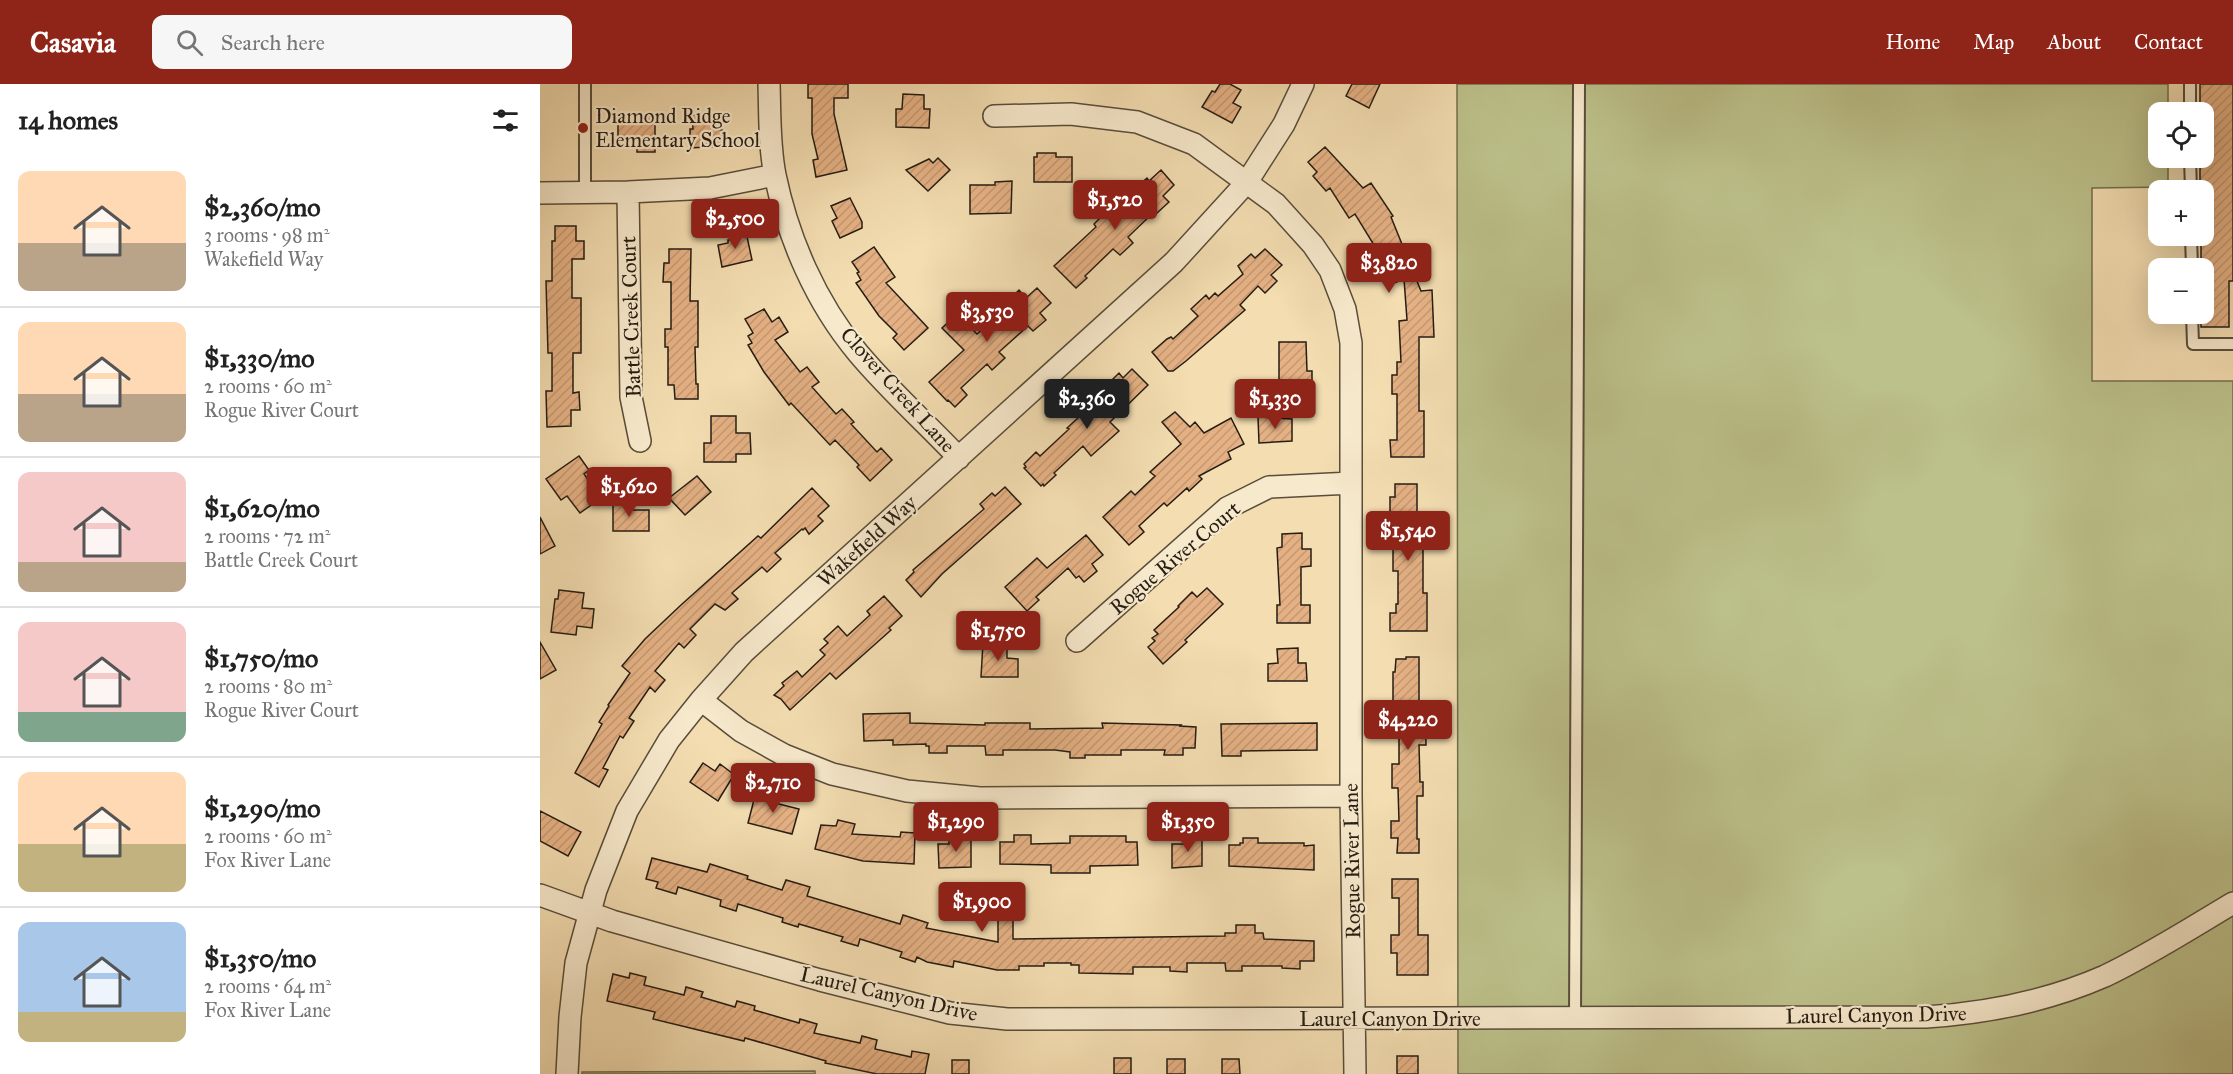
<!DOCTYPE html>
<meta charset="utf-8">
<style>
:root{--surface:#fff;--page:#f6f6f6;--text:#222;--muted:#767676;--line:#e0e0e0;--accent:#8f2418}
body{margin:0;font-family:"IM FELL Great Primer",serif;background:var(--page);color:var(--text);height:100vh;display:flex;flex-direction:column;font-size:22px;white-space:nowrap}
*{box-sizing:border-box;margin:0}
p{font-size:20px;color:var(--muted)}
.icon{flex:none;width:33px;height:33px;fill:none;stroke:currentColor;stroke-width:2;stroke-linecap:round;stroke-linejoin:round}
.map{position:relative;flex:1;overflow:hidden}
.panel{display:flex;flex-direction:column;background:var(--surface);width:540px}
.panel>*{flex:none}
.fabs{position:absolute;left:1608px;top:18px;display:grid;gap:12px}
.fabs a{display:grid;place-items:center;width:66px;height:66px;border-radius:12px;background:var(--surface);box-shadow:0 6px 24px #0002;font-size:30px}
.price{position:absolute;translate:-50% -51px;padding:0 14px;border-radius:6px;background:var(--accent);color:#fff;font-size:20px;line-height:39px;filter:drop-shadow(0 2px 3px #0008)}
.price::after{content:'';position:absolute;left:50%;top:36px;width:18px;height:14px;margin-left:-9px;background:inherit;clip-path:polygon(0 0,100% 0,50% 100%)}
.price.selected{background:#222;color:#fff}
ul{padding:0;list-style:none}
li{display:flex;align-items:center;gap:18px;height:150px;padding:0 18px}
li+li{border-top:2px solid var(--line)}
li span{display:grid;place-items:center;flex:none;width:168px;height:120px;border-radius:12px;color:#555}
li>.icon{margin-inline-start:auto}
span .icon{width:72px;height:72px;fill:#fffc;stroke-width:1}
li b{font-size:26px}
h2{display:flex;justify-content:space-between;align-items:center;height:72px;padding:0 18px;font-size:26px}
header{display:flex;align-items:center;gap:36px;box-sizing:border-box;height:84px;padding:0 30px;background:var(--accent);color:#fff}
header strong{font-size:28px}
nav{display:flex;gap:33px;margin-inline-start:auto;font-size:21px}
.search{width:420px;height:54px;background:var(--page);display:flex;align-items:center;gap:15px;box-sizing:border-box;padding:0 21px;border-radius:12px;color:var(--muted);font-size:22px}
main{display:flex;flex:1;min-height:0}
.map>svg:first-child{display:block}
</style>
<header>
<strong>Casavia</strong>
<div class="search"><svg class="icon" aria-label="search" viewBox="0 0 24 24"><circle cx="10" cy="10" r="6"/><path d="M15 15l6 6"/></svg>Search here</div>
<nav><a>Home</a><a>Map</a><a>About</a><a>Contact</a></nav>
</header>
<main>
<section class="panel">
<h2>14 homes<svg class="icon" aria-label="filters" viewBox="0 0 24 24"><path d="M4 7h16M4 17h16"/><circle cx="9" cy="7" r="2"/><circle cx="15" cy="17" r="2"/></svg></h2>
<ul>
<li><span style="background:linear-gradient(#ffd9b3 60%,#b9a48a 0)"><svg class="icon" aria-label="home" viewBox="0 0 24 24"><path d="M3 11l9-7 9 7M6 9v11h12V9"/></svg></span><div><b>$2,360/mo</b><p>3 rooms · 98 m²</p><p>Wakefield Way</p></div></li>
<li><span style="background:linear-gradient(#ffd9b3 60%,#b9a48a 0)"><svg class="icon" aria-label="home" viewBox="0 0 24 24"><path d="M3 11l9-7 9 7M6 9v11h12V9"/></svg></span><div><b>$1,330/mo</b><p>2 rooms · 60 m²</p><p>Rogue River Court</p></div></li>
<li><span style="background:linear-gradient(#f6c9c9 75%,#b9a48a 0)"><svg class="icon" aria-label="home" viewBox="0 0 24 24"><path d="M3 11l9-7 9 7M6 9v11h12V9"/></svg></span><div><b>$1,620/mo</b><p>2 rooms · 72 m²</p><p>Battle Creek Court</p></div></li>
<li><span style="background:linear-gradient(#f6c9c9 75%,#7fa58c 0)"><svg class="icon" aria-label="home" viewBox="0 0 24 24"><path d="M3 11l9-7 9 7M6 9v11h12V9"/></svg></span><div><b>$1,750/mo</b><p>2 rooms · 80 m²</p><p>Rogue River Court</p></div></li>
<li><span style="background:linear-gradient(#ffd9b3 60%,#c2b280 0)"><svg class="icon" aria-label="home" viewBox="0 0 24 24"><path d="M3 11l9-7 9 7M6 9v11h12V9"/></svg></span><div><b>$1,290/mo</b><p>2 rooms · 60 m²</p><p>Fox River Lane</p></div></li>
<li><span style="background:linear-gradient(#a9c7e8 75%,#c2b280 0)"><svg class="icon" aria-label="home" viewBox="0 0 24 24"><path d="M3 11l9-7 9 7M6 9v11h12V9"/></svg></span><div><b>$1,350/mo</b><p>2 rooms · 64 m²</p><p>Fox River Lane</p></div></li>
</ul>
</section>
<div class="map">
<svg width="1693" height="990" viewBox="0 0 1693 990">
<defs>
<pattern id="building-hatch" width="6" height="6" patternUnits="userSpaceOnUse" patternTransform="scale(1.5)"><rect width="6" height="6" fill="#e5b184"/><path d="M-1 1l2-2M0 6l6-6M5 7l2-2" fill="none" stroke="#c49871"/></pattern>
</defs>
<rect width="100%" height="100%" fill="#f3ddb1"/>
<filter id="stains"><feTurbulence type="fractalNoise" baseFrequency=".00333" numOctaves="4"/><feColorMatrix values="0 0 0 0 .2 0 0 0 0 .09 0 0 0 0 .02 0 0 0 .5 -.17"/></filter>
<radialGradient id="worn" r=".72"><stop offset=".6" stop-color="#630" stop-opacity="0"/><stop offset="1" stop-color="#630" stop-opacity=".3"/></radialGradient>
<path fill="#bcc08a" stroke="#716e4e" stroke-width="1.5" d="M 917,0 L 1628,0 L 1628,28 L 1618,28 L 1618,74 L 1628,74 L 1628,103 L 1552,104 L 1552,297 L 1693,297 L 1693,990 L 918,990 Z
M 275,987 L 275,990 L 42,990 L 42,988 Z"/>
<path fill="url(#building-hatch)" stroke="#261d13" stroke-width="1.5" d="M 268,0 L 308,0 L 308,14 L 294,14 L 294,30 L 307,86 L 276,93 L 273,76 L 278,75 L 272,50 L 272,14 L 268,14 Z
M 680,0 L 690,0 L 701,6 L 693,19 L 701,23 L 692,39 L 662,23 L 672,7 L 675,8 Z
M 812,0 L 840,0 L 829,24 L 806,12 Z
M 1660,0 L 1693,0 L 1693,197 L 1689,197 L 1689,243 L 1661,243 L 1661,230 L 1664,230 L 1664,184 L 1661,184 L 1661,152 L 1664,152 L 1664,106 L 1660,106 L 1660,74 L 1664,74 L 1664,28 L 1660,28 Z
M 363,10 L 384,11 L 384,25 L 390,25 L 389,44 L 356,43 L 356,25 L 362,25 Z
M 152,31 L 173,31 L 173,45 L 182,46 L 183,62 L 150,64 L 150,45 L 153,45 Z
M 78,32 L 115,32 L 115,68 L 97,68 L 97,62 L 78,60 Z
M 785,63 L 823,104 L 831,99 L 853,132 L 851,133 L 881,207 L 892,206 L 894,253 L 879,253 L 879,327 L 884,327 L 884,373 L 851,373 L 850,356 L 857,356 L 857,310 L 852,310 L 852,291 L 857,291 L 857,278 L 861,278 L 859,237 L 867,236 L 864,195 L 849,201 L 839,177 L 836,178 L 830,162 L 834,161 L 815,130 L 809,134 L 790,104 L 786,107 L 773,92 L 777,88 L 768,78 Z
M 497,69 L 516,69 L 516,73 L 532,73 L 532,98 L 494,98 L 494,73 L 497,73 Z
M 398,74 L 410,86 L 388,107 L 366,86 L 389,75 L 393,79 Z
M 621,86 L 634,101 L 623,112 L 629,118 L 617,129 L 615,127 L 588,153 L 593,159 L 580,171 L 573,165 L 545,192 L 547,194 L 536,204 L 514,182 L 556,143 L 554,140 L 565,129 L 573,137 L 599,113 L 593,106 L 607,94 L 609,97 Z
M 472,97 L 471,129 L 430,130 L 430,101 L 455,101 L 455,98 Z
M 310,114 L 322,138 L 322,144 L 300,154 L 292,137 L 297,134 L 291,122 Z
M 15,142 L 36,142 L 36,157 L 44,157 L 44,175 L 32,175 L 32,214 L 41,214 L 41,269 L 33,269 L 33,309 L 39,308 L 40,326 L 31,326 L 31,342 L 7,343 L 6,307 L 12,307 L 12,269 L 8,269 L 6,197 L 12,197 L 12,157 L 15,157 Z
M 206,148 L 212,176 L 182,183 L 178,161 L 188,159 L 188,156 L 191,156 L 190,151 Z
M 334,163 L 355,193 L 346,199 L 388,244 L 364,266 L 353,254 L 357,250 L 339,232 L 316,199 L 321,196 L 317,189 L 319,188 L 312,178 Z
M 129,165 L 151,165 L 150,217 L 158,217 L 158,263 L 155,263 L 156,300 L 158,300 L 158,315 L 135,315 L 134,301 L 128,301 L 128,263 L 125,263 L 125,245 L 131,245 L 131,198 L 123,198 L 124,179 L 129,179 Z
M 725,165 L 742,181 L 731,191 L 737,197 L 725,209 L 718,202 L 700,221 L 705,226 L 646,277 L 633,287 L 628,287 L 612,268 L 627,255 L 631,253 L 633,255 L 658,232 L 651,225 L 666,211 L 669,215 L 675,209 L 678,212 L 703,190 L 698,182 L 711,170 L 715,174 Z
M 497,204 L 511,219 L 500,229 L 506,236 L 493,247 L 488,242 L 459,268 L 465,274 L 452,286 L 447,280 L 421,304 L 427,311 L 415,323 L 408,316 L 407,317 L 389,298 L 424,266 L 402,244 L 417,230 L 437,250 L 468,222 L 466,219 L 479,206 L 486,214 Z
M 224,225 L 232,238 L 239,233 L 248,248 L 235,256 L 260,288 L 267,283 L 279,298 L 272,303 L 296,330 L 302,325 L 314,338 L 311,340 L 337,368 L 341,364 L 352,376 L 330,397 L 317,383 L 319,381 L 295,356 L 290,361 L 251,319 L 249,321 L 224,288 L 208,261 L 212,259 L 208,252 L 213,249 L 205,235 Z
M 739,258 L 766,258 L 767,287 L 772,287 L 772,304 L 739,304 Z
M 592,285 L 608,301 L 570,338 L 579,347 L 551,372 L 543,362 L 514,389 L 516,391 L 504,402 L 503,400 L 501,402 L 484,384 L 486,383 L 484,380 L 496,368 L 500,372 L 529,345 L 527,344 L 540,332 L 543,335 L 550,329 L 553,332 L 574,314 L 566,306 L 568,303 L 567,301 L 579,289 L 583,294 Z
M 635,328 L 650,343 L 655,338 L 664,349 L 691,334 L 704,360 L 688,368 L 691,375 L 659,392 L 662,395 L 649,407 L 647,404 L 627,422 L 624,419 L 599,442 L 604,448 L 589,461 L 563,433 L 591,407 L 595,411 L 615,392 L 610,388 L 641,360 L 622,338 Z
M 171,332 L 196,332 L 196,349 L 210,349 L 211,370 L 196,370 L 196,378 L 164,378 L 164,359 L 171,359 Z
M 718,333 L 752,335 L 752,357 L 719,359 Z
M 39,372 L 49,386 L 44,390 L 61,414 L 40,429 L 27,412 L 21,416 L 6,395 Z
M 157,392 L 171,408 L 145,431 L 129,414 Z
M 855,400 L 877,400 L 877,453 L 883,453 L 883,509 L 887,509 L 887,547 L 850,547 L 850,529 L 856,529 L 856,520 L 858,520 L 858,487 L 853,487 L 853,432 L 850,432 L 850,413 L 855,413 Z
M 465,403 L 481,420 L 402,490 L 381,513 L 366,496 L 374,488 L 373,486 L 444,425 L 440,420 L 452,409 L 455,412 Z
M 272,404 L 289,422 L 278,432 L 283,437 L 269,450 L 265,444 L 263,446 L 262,445 L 235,469 L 241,475 L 227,488 L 222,483 L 192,509 L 198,515 L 185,526 L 175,520 L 150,545 L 156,551 L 144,564 L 139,559 L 115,587 L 125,596 L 115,608 L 110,603 L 89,634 L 94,637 L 83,654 L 80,652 L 63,684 L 68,686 L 59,703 L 35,689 L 62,640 L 59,638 L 69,622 L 68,621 L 90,589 L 82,582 L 105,555 L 141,521 L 218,452 L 221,454 Z
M 73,417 L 93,418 L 92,426 L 109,426 L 109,447 L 73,447 Z
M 0,433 L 15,462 L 0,470 Z
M 762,449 L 762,465 L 771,465 L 771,482 L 761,483 L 761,521 L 770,521 L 770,539 L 737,539 L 737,521 L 740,521 L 737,464 L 742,463 L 742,450 Z
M 546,451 L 563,471 L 552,480 L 557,487 L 544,498 L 539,492 L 536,494 L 528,484 L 496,513 L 499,516 L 487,527 L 465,503 L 497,474 L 507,484 Z
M 667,504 L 683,520 L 645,556 L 647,558 L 623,580 L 608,563 L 615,557 L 612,554 L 618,550 L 614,546 L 639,523 L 638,522 L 652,508 L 657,513 Z
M 19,506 L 44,509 L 42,524 L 54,525 L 52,544 L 37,542 L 36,551 L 11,548 L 15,515 L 18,515 Z
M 344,512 L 362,532 L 349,544 L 351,546 L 296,595 L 290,589 L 250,626 L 241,615 L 234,611 L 244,602 L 242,599 L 257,587 L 262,593 L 285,571 L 280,566 L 288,559 L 284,555 L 298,542 L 307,552 L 330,531 L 327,527 Z
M 0,558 L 16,586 L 0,595 Z
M 443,559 L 467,559 L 467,574 L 478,575 L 478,593 L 441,593 Z
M 758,564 L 758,579 L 766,579 L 767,597 L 728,597 L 728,580 L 738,579 L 737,565 Z
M 866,573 L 879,573 L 879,623 L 885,623 L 886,661 L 879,661 L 880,698 L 883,698 L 883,712 L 877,712 L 877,755 L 879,755 L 879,769 L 857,769 L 858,754 L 851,754 L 851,737 L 859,737 L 858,704 L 852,704 L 852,680 L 859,680 L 859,650 L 854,650 L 854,642 L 850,642 L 850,623 L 853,623 L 853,588 L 855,588 L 856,575 L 866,575 Z
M 370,629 L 370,639 L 445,641 L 445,639 L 490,639 L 490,645 L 563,644 L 562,639 L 641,641 L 640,642 L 656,643 L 655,664 L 643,664 L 643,671 L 624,671 L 625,666 L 581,666 L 581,671 L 545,671 L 545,674 L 530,674 L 530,668 L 515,666 L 463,666 L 463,671 L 446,671 L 445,662 L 407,662 L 407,669 L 389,669 L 389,662 L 386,662 L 386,660 L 353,661 L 353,656 L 324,657 L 323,630 Z
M 777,639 L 777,666 L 701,667 L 701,672 L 682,672 L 681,640 Z
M 163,679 L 175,687 L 180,680 L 192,689 L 192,694 L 178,717 L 150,698 Z
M 216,708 L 233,712 L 231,718 L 259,725 L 252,750 L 208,739 Z
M 0,727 L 41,748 L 28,772 L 0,757 Z
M 298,736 L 315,740 L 312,750 L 360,753 L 361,748 L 375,749 L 374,780 L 323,777 L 275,765 L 281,741 L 296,742 Z
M 431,751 L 431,783 L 399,784 L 398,760 L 409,760 L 409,756 L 416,756 L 416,752 Z
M 474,751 L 491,751 L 491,760 L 530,759 L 530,752 L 586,752 L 586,758 L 597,758 L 598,781 L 550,782 L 550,789 L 511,789 L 511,781 L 460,780 L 460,758 L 474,758 Z
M 646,752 L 662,752 L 662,782 L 632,784 L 632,760 L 646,760 Z
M 703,754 L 718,754 L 718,759 L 764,759 L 764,762 L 774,761 L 774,786 L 689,782 L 689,761 L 700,761 L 700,759 L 703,759 Z
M 112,774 L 167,788 L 170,780 L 208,792 L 207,795 L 242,806 L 246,796 L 270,803 L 267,812 L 360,840 L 363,831 L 388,839 L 386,844 L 458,858 L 458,820 L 473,820 L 473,855 L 685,852 L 685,849 L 696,849 L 696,841 L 715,841 L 715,849 L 723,849 L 724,855 L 774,857 L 774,877 L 760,877 L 760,885 L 742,884 L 742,882 L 702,882 L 702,887 L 686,887 L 685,879 L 647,879 L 647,888 L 630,887 L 630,883 L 593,883 L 593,890 L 539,889 L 539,881 L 531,881 L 531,879 L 504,879 L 504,882 L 479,882 L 479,886 L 457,886 L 414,877 L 413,883 L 387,878 L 377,873 L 375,878 L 360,873 L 362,868 L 320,855 L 318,862 L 301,857 L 303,853 L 259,840 L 258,843 L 242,838 L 243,834 L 198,820 L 196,827 L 180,822 L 181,816 L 138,803 L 136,810 L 116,804 L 118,798 L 106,795 Z
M 852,795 L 878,795 L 878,851 L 888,851 L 888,891 L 857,891 L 857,869 L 851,869 L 851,851 L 859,851 L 859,814 L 852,814 Z
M 90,889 L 106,893 L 104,901 L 144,911 L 146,903 L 163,908 L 161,913 L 195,923 L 197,917 L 215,922 L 214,926 L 259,939 L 260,935 L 277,940 L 274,949 L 320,959 L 322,952 L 337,956 L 335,965 L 371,973 L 372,967 L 389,970 L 385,990 L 337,990 L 285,979 L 286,977 L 205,954 L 204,957 L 113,935 L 115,928 L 67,917 L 73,890 L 89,894 Z
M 857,972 L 878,972 L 878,990 L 857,990 Z
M 574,974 L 591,974 L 591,990 L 574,990 Z
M 627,975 L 645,975 L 645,990 L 627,990 Z
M 682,975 L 699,975 L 700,990 L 682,990 Z
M 412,976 L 429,976 L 429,990 L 412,990 Z"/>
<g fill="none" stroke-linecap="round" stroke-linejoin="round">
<defs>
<path id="service" d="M 45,0 L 45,108
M 1650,0 L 1650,28
M 1650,74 L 1651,106
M 1651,152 L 1652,184
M 1652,230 L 1653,260 L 1693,260
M 1035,934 L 1039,0"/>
<path id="minor" d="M 229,0 C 230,30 229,61 235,91 C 248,154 276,219 318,269 C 349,306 386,339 419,374
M 454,32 L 531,30 L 597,38 L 654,60 L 736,120 L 773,161 L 790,186 L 805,225 L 811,259 L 811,712 L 815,990
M 88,108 L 91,313 L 100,357
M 0,109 L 88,108 L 170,104 L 235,91
M 537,557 L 687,424 L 729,403 L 811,399
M 161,616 L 201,647 L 244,671 L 292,690 L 367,707 L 440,714 L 811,712
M 0,811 L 72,837 L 280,896 L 410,929 L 467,935 L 1386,933 C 1448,929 1508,917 1565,892 C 1609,871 1651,844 1693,819
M 27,990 L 30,933 L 36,879 L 56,806 L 87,727 L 129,656 L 161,616 L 204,568 L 634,178 L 707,98 L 744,40 L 763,0"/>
</defs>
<use href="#service" stroke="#594d3a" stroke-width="14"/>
<use href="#minor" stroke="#594d3a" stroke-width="24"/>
<use href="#service" stroke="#f7e9cc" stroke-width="10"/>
<use href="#minor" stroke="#f7e9cc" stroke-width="21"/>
</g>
<circle fill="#8f2418" stroke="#f7e9cc" stroke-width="2" cx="43" cy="44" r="6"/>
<g text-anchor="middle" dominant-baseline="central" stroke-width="4.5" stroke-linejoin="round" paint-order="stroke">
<g font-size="21" fill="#261d13" stroke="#f7e9cc" text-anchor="start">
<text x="55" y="32">Diamond Ridge<tspan x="55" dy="24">Elementary School</tspan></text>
</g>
<g font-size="21" fill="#261d13" stroke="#f7e9cc">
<text transform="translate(91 233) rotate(-92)">Battle Creek Court</text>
<text transform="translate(358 306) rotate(48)">Clover Creek Lane</text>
<text transform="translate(327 457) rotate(-42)">Wakefield Way</text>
<text transform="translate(635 474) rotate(-40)">Rogue River Court</text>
<text transform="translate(812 777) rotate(-91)">Rogue River Lane</text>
<text transform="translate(349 910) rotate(13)">Laurel Canyon Drive</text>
<text transform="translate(1336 931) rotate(-1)">Laurel Canyon Drive</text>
<text x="850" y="935">Laurel Canyon Drive</text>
</g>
</g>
<rect width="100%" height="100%" filter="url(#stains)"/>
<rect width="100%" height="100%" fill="url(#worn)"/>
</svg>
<div class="fabs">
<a><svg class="icon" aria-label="locate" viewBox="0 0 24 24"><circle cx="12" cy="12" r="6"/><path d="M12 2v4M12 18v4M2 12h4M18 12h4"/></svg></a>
<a>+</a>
<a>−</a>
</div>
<b class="price" style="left:575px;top:147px">$1,520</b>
<b class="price" style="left:195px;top:166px">$2,500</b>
<b class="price" style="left:849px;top:210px">$3,820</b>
<b class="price" style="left:447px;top:259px">$3,530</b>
<b class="price selected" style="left:547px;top:346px">$2,360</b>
<b class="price" style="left:735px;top:346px">$1,330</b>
<b class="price" style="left:89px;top:434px">$1,620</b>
<b class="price" style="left:868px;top:478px">$1,540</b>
<b class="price" style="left:458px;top:578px">$1,750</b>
<b class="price" style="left:868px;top:667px">$4,220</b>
<b class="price" style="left:233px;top:730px">$2,710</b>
<b class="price" style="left:416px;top:769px">$1,290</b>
<b class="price" style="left:648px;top:769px">$1,350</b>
<b class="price" style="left:442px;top:849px">$1,900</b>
</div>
</main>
